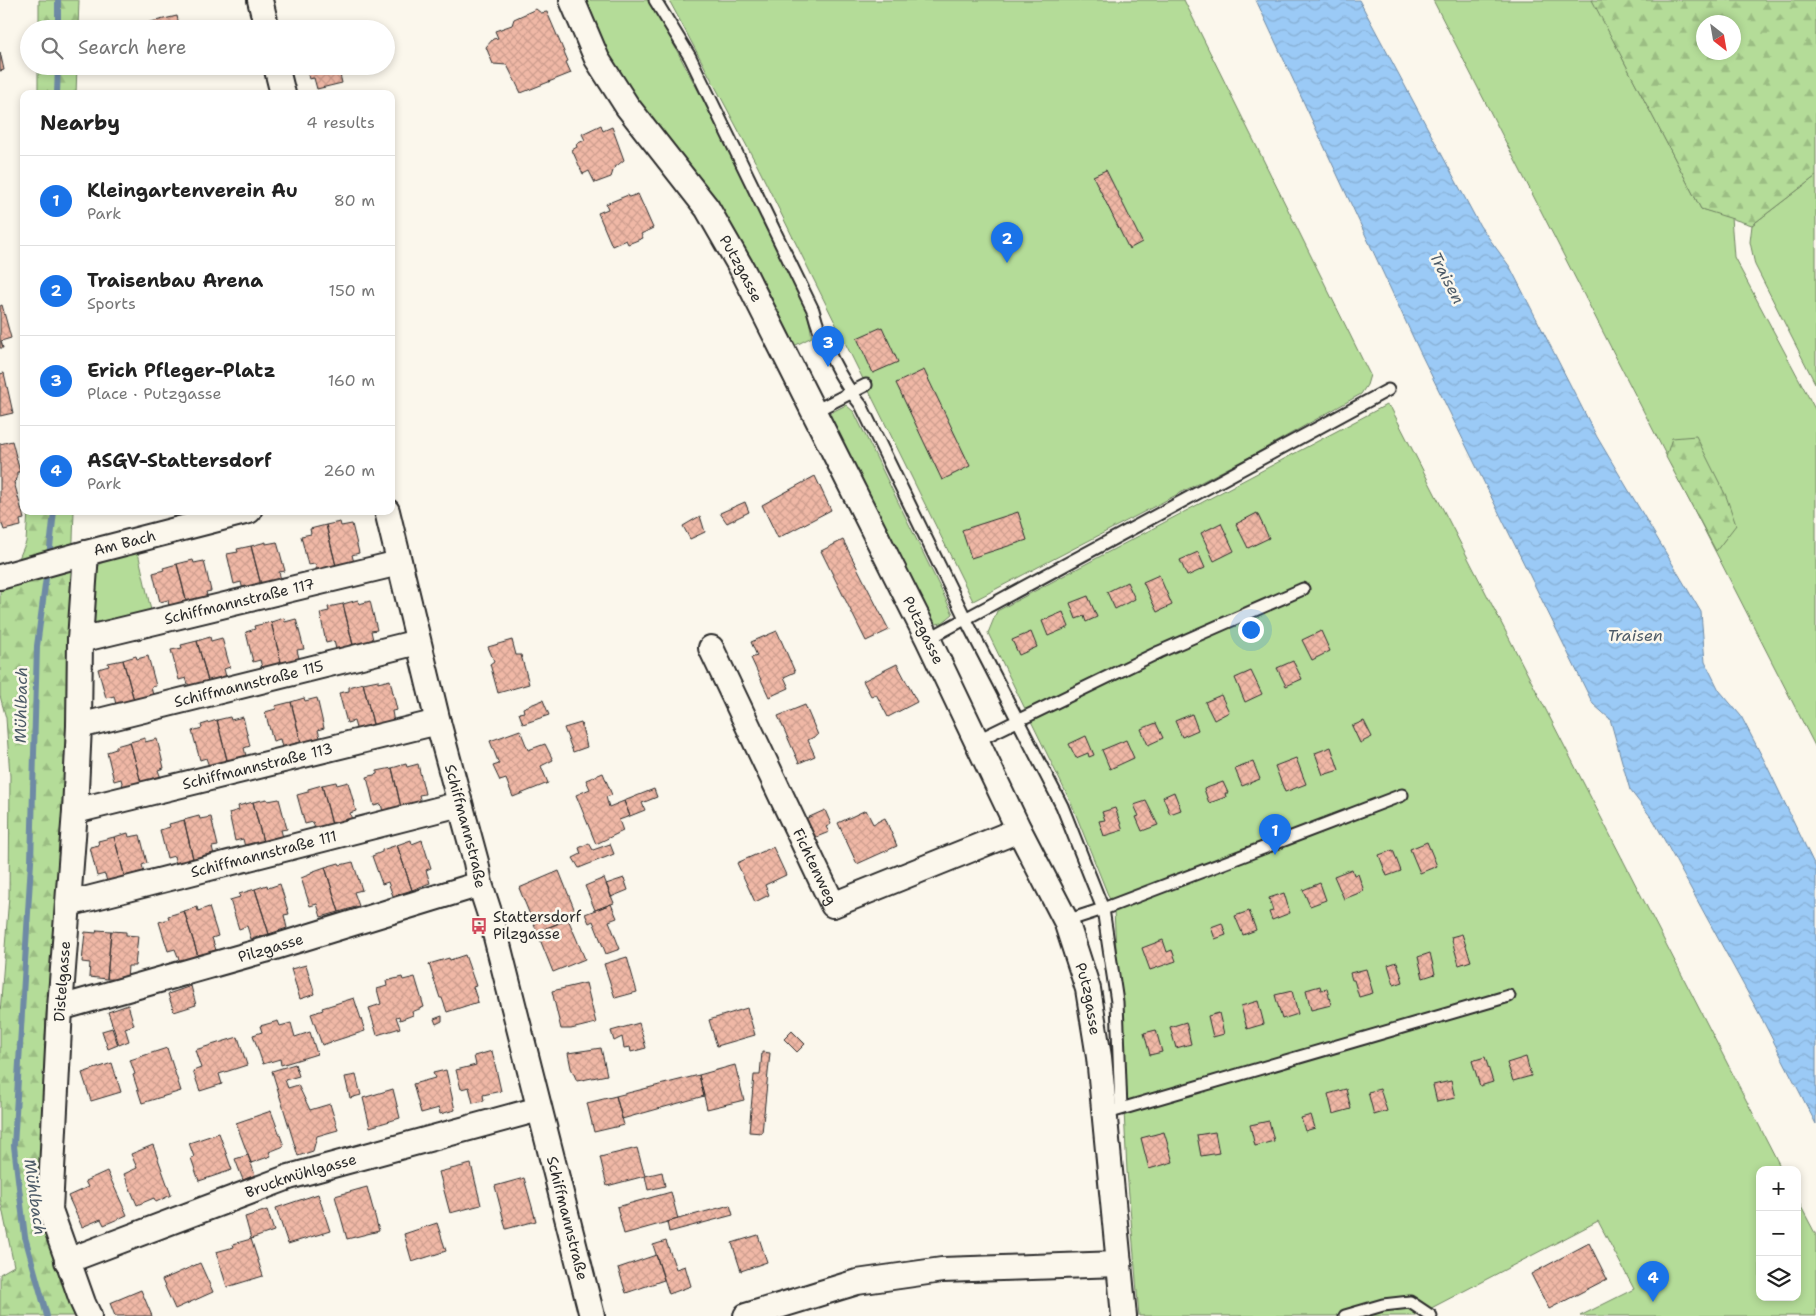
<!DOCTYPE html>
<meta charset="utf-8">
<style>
body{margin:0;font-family:"Shantell Sans",sans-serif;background:#f2f2f2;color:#222}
.controls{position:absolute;right:15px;bottom:15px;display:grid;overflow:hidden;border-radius:10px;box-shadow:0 2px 8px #0003}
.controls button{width:45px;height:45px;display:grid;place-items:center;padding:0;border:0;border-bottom:1px solid #e0e0e0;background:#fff;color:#222;font:25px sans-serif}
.compass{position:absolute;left:1696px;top:15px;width:45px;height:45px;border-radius:50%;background:#fff;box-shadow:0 2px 8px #0003;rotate:149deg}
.you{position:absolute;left:1250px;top:629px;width:18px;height:18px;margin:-12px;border:4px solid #fff;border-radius:50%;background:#1a73e8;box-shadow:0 0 0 8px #1a73e833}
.badge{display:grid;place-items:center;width:32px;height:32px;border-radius:50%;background:#1a73e8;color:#fff;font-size:16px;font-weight:700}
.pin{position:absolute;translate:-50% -41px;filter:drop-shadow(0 1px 2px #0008)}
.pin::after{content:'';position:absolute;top:26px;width:18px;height:15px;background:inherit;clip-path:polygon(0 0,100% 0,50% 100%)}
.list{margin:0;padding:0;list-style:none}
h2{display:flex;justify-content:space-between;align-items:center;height:65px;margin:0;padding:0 20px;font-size:21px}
h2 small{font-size:16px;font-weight:400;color:#767676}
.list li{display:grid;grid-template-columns:32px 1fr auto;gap:15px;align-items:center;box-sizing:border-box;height:90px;padding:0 20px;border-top:1px solid #e0e0e0}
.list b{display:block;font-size:19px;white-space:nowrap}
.list p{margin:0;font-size:16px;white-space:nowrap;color:#767676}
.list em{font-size:16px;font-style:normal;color:#767676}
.icon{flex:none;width:28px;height:28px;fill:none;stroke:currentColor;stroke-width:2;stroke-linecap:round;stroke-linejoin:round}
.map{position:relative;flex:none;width:1816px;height:1316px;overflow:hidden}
.search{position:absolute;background:#fff;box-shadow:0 2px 8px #0003;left:20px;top:20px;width:375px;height:55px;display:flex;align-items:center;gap:12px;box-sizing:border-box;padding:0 18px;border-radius:28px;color:#767676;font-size:19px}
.panel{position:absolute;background:#fff;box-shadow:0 2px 8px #0003;left:20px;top:90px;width:375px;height:425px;border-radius:10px}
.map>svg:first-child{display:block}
.green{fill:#b4dc98;stroke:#708462}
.forest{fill:url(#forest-firs);stroke:#708462;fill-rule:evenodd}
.water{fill:url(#water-waves);stroke:#6e8aa5}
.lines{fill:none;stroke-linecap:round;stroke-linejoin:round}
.stream{stroke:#6e8aa5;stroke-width:6}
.building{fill:url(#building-cross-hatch);stroke:#2b2b2b}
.service-casing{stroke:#2b2b2b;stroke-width:15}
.minor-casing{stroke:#2b2b2b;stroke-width:28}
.service{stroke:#fbf7ec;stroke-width:11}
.minor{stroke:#fbf7ec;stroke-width:24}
.labels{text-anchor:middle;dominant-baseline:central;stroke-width:5;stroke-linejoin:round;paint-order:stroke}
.street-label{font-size:15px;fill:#2b2b2b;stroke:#fbf7ec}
.poi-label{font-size:15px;fill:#2b2b2b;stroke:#fbf7ec;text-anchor:start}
.water-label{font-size:16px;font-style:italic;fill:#4d5b68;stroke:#fbf7ec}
</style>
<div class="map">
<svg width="1816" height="1316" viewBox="0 0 1816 1316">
<defs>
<pattern id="forest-firs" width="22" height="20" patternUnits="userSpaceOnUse" patternTransform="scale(1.25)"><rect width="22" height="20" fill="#b4dc98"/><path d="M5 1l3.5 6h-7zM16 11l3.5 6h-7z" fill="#9bbd83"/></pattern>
<pattern id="water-waves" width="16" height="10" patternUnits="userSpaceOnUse" patternTransform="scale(1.25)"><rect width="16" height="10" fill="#9bcaf6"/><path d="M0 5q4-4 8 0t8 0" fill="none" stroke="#86aed3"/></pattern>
<pattern id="building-cross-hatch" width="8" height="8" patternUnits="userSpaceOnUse" patternTransform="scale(1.25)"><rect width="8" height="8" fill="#f0b8a6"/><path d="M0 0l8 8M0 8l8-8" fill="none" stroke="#ce9e8f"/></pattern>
</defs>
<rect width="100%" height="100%" fill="#fbf7ec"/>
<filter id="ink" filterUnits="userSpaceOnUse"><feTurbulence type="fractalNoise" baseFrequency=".02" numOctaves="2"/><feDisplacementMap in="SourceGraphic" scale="10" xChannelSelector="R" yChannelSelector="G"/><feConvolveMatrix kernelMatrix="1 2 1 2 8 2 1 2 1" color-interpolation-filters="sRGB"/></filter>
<g filter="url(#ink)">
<path class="green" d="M583 0H650L701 96 806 303 812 337 790 348 637 102 604 52Z
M669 0H1184L1370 375 1367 385 1361 394 1253 455 973 601 758 167Z
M1433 0H1594L1624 61 1701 209 1731 217 1734 257 1816 411V748Z
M1816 176V385L1755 265 1750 242 1752 225Z
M846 405 854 412 953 614 942 623 930 625 824 416Z
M1386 405 1391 408 1782 1170H1760V1297H1797V1199L1816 1235V1316H1580L1634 1289 1598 1221 1416 1316H1139L1127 1171 1114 910 1072 805 988 633 997 611Z
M137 548 152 615 100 627 92 622V574L107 556Z"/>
<path class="forest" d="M39 0H79L78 29H39Z
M1592 0H1816V176L1752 225 1701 209ZM1734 22V52H1704V22Z
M38 66H77L76 94H38Z
M1696 436 1726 496 1736 525 1716 551 1666 457 1672 438Z
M28 511H74L61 875 46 1015 39 1199 62 1278 79 1316H0V1274L14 1266 0 1198V1012L9 896 10 776 6 718 0 696V590L8 584 26 542Z"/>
<path class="water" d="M1256 0H1359L1480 226 1510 267 1597 437 1701 612 1705 662 1719 690 1741 716 1766 764 1816 868V1124L1761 1017 1654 821 1630 790 1610 719 1593 704 1419 350Z"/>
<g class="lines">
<path class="stream" d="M58 29V0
M57 94 58 66
M49 557 54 511
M47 1316 25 1237 14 1146 31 862 37 646 47 570"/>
</g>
<path class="building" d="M536 9 541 13 547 12 568 61 566 62 571 73 521 93 507 65 493 64 486 47 493 39 498 38 495 31 512 25 514 19Z
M177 16 180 29H143L142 24Z
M248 23 250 29H223Z
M0 52 4 70 0 71Z
M306 66H338L342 83 317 89 314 78 309 79Z
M601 125 603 131 612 127 624 160 614 168 611 177 595 183 589 171 583 174 572 150 577 147 576 144 585 140 582 134Z
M1106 170 1142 242 1129 249 1093 176Z
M638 194 653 228 641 234 643 238 628 244 626 240 612 246 598 213 608 209 606 204 628 195 629 197Z
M2 305 11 338 1 341 3 348H0V306Z
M882 327 898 362 873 373 857 338Z
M924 370 970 466 942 480 896 383Z
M4 373 13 413 0 416V374Z
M12 441 20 472H17V479L14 482 24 519 20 520 21 526 4 530 2 524 0 525V444Z
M815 476 831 510 778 538 762 505Z
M745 502 749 512 727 523 720 513Z
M1018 512 1027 540 971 558 962 530Z
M1257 513 1269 538 1248 548 1236 524Z
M700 516 705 532 690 539 683 526Z
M340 522 341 526 352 524 359 553 352 555 355 566 337 570 326 525Z
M1221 523 1234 551 1214 561 1201 533Z
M326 525 337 570 318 575 315 564 308 565 301 536 311 534 310 529Z
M843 540 889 630 866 641 821 551Z
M266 542V544L277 542 285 571 279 572 282 584 262 589 251 546Z
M251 546 262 589 244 594 241 582 234 584 227 554 238 552 237 549Z
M1198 552 1205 568 1187 576 1180 560Z
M193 560 194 563 204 561 211 591 206 592 209 603 188 608 177 564Z
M177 564 188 608 170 612 168 600 160 602 153 573 164 570 163 568Z
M1159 575 1172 605 1157 612 1143 582Z
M1127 582 1135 599 1115 609 1107 592Z
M1088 596 1097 617 1086 622 1084 616 1076 619 1070 603Z
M358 600 359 604 370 601 377 630 371 631 374 644 354 649 343 604Z
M343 604 354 649 337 653 334 641 326 643 320 613 329 611 328 607Z
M1063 612 1069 627 1048 636 1042 621Z
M284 618 285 622 296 619 304 649 297 650 300 662 282 666 271 622Z
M271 622 282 666 263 671 260 660 253 662 246 632 255 629 254 626Z
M777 631 795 672 784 677 789 688 769 697 751 658 757 656 751 642Z
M1321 631 1330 651 1312 660 1302 640Z
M1031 632 1037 647 1019 655 1012 640Z
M210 637 211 641 222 638 230 667 224 669 227 680 209 685 197 641Z
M512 640 516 655H521L529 684 498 693 490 664 494 661 488 647Z
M197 641 209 685 190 690 186 678 179 680 171 650 182 648 181 645Z
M136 656 137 659 148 656 156 686 151 687 154 699 135 704 123 660Z
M123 660 135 704 117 709 114 696 106 698 98 669 109 666 108 663Z
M1293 661 1302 679 1286 686 1277 668Z
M897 664 917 702 888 717 876 694 871 696 863 681Z
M1251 671 1262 694 1245 702 1235 678Z
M378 680V683L390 680 397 710 392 711 394 723 374 728 363 683Z
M363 683 374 728 357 732 354 721 347 723 339 693 349 691V687Z
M1221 695 1229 712 1214 720 1205 702Z
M304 698 305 701 317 698 324 728 318 730 321 741 302 746 291 702Z
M543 700 549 715 523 724 519 713 524 712 523 708Z
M291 702 302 746 283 751 280 739 273 741 265 712 276 709 275 706Z
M805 705 818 735 808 740 815 756 799 763 778 716Z
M1192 714 1198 730 1182 737 1175 721Z
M230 717 231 720 243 717 250 746 244 748 247 760 228 764 217 720Z
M217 720 228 764 210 769 206 758 200 760 192 731 202 728 201 725Z
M1364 721 1372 737 1360 743 1352 726Z
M581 723 587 747 573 752 564 728Z
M1156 723 1163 738 1148 745 1141 729Z
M520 730 528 750 545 744 553 760 541 766 548 783 513 797 506 779 500 781 493 766 499 764 490 741Z
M1086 736 1094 755 1089 757 1088 753 1076 758 1069 744Z
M145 738V742L157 739 164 768 158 770 162 781 142 786 130 742Z
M1126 740 1134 758 1110 769 1102 750Z
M130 742 142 786 124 791 121 779 114 781 107 752 116 749V746Z
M1331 747 1339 770 1323 775 1315 753Z
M1296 758 1306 784 1285 792 1275 766Z
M1253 762 1260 779 1242 786 1235 769Z
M406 764 407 767 418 764 425 794 419 795 422 807 402 812 392 768Z
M392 768 402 812 384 816 381 804 374 806 367 777 377 774V771Z
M603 773 612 795 606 797 609 807 624 801 630 816 619 820 623 831 596 844 576 795 590 789 586 780Z
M336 782 337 785 348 782 356 811 350 813 353 824 333 829 322 785Z
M1223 782 1228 793H1225L1226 797 1209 803 1204 789Z
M322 785 333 829 316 833 313 822 305 824 297 795 308 792V789Z
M654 789 657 797 642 803 645 810 630 816 624 801Z
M1174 792 1181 810 1170 814 1163 797Z
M267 799 268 801 279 799 287 829 281 830 284 841 264 846 253 802Z
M1146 801 1158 825 1142 831 1136 817 1139 816 1134 805Z
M253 802 264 846 246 851 243 839 235 841 229 813 239 810 238 806Z
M1115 808 1123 830 1104 836 1099 821 1105 820 1102 812Z
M825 810 831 824 826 827 829 832 814 838 805 819Z
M866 810 873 824 885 818 897 846 857 864 838 823Z
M199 816 200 819 211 817 218 846 212 847 215 858 194 863 184 820Z
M184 820 194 863 177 868 174 856 167 858 160 830 170 827 169 824Z
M128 833 129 837 140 835 147 863 142 865 145 876 126 881 114 837Z
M114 837 126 881 108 886 105 874 97 876 90 847 99 845 98 841Z
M411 840 412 844 422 840 431 868 426 870 430 883 412 890 397 845Z
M1427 842 1437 866 1420 873 1410 849Z
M589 843 593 850 610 844 614 854 579 868 573 858 581 854 579 848Z
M397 845 412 890 393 896 388 882 382 884 372 856 382 852V850Z
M773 847 786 875 765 885 769 895 755 902 737 863Z
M1393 850 1401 871 1387 876 1379 855Z
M353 862 362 890 354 892 359 906 339 912 325 867 339 863 340 865Z
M325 867 339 912 321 917 317 904 310 906 301 878 311 874V872Z
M1352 869 1354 875 1358 874 1364 891 1344 899 1334 876Z
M559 871 577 916 537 932 519 888Z
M604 878 614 903 595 910 585 886Z
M624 878 628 890 611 897 606 884Z
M1320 883 1326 900 1310 906 1303 890Z
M280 884 289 914 284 915 287 928 269 934 255 889 267 885 268 888Z
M255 889 269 934 251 939 247 926 239 929 230 900 240 897 239 894Z
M1284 893 1290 913 1272 920 1269 912 1273 911 1269 898Z
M611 904 617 918 609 921 620 949 606 954 593 921 589 923 585 914Z
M197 907 198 911 209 907 218 936 212 938 216 950 198 956 184 911Z
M184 911 198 956 180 962 175 949 168 951 159 922 169 919 168 916Z
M1249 911 1256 930 1243 935 1235 916Z
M568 919 585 959 553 972 537 932Z
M1222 923 1226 935 1215 939 1211 927Z
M97 930 111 931 107 979 89 977 90 963 82 962 85 932 96 933Z
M111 931 126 932V935L138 936 135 966H128L127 980 107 979Z
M1462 934 1471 961 1459 965 1451 937Z
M1163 940 1167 952 1172 950 1176 961 1150 970 1142 948Z
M1430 953 1435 974 1423 978 1418 957Z
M465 955 476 986 473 987 478 1002 447 1012 442 998H440L429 964 449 958 450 960Z
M627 957 637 992 615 998 604 964Z
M1397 962 1403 982 1394 985 1388 965Z
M306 965 315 994 300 999 291 969Z
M1366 969 1373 993 1359 997 1354 980H1352L1350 973Z
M402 977 403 980 415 977 424 1007 412 1012 413 1015 400 1020 399 1016 396 1017 400 1028 377 1035 369 1008 381 1004 377 989 387 986 386 981Z
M586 983 596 1023 571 1029H561L552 991Z
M191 986 196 1005 174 1012 168 994Z
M1320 986 1321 990 1327 989 1331 1005 1311 1010 1306 990Z
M1292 991 1298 1014 1282 1019 1275 995Z
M354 998 365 1031 322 1045 311 1014 323 1010 322 1008Z
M1258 1001 1264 1024 1247 1029 1241 1006Z
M128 1005 134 1025 125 1028 129 1041 119 1045 108 1012Z
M747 1008 755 1035 717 1046 709 1020Z
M1219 1013 1224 1034 1213 1037 1208 1016Z
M442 1016V1021L436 1024 434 1019Z
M278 1021 280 1026 291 1023 295 1037 310 1032 317 1054 281 1065 280 1059 263 1064 253 1035 262 1032 260 1026Z
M1186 1022 1191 1044 1176 1048 1170 1027Z
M639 1023 646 1048 631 1052 630 1047 624 1048 622 1037 614 1041 611 1031Z
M112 1028 118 1045 108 1049 102 1031Z
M1156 1030 1162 1052 1150 1055 1144 1033Z
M792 1031 805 1044 797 1052 784 1039Z
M238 1037 247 1065 219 1074 222 1084 200 1091 193 1071 201 1068 195 1050Z
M167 1048 181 1091 142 1103 133 1075 135 1074 130 1060Z
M601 1048 607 1075 577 1081 571 1068 568 1053Z
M492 1051 501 1091 483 1095 484 1101 473 1103 469 1087 461 1089 456 1070 476 1065 474 1056Z
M762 1052 770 1053 762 1133 749 1132 754 1075H760Z
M1485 1057 1493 1082 1480 1086 1472 1061Z
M1526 1057 1531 1076 1513 1081 1507 1063Z
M112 1063 121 1092 91 1101 82 1073Z
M295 1064 299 1076 285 1080 288 1088 298 1085 310 1110 330 1104 338 1130 317 1136 313 1151 298 1156 272 1071Z
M735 1065 744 1100 707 1109 699 1075Z
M446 1070 455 1110 440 1114 439 1108 421 1113 413 1084 435 1078 433 1073Z
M356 1075 361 1095 350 1098 345 1077Z
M699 1075 704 1096 622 1119 616 1096Z
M1451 1081 1455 1098 1437 1102 1433 1085Z
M393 1089 400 1118 370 1127 363 1098Z
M1346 1089 1351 1109 1333 1114 1328 1094Z
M1380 1089 1387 1111 1374 1115 1368 1092Z
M616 1096 624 1125 594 1132 587 1103Z
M271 1111 284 1146 269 1152 271 1156 251 1163 236 1123Z
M1311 1115 1315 1128 1305 1131 1301 1118Z
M1269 1121 1274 1141 1255 1146 1250 1125Z
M1164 1132 1173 1162 1149 1169 1141 1138Z
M1215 1132 1219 1153 1201 1156 1197 1135Z
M219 1133 232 1170 199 1181 191 1158 194 1157 189 1143Z
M153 1145 171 1195 156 1202 154 1198 137 1205 124 1174 137 1168 131 1154Z
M637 1148 645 1176 607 1186 600 1157Z
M248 1155 255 1175 243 1180 235 1159Z
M471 1164 481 1205 450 1213 439 1172Z
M107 1171 127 1215 104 1225 101 1219 82 1227 68 1196 88 1187 85 1181Z
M662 1172 665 1186 648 1190 645 1176Z
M524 1178 536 1221 506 1229 495 1186Z
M367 1187 379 1231 347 1239 335 1196Z
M671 1192 678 1219 624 1234 617 1207Z
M318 1194 330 1231 288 1244 276 1208Z
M730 1205 733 1215 669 1232 667 1222Z
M267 1210 274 1231 251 1239 245 1217Z
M437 1223 446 1251 412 1262 404 1234Z
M758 1235 767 1262 741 1271 732 1243Z
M251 1239 263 1276 227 1287 216 1252 234 1247 233 1244Z
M666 1241 676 1269 685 1266 691 1286 669 1294 653 1245Z
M1589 1243 1607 1279 1549 1309 1531 1274Z
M656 1255 664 1280 626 1293 618 1268Z
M200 1263 213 1292 175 1309 162 1280Z
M141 1290 152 1316H115L110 1303Z"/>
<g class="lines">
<g class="service-casing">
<path id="service" d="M655 0 690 57 813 310C821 341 841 381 861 405L966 620 1062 806 1103 909 1117 1002 1121 1109
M813 412 866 385
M928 639 1388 390
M976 741 1159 652 1303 589
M1066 921 1103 909 1402 795
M1114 1111 1509 996
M1345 1316 1383 1305 1410 1302 1431 1316"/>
</g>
<g class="minor-casing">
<g id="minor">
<path d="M260 0 267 29"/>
<path id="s1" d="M572 0 597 59 627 106 707 208 742 269 928 639 1019 830 1066 921 1088 989 1099 1057 1124 1316"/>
<path d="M276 66 283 94"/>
<path id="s2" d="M387 511 438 722 476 862 480 884 492 921 592 1316"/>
<path d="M0 577 86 553"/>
<path id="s3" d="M80 640 399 563"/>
<path id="s4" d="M711 648 833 905 1019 830"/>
<path id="s5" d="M79 726 418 642"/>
<path id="s6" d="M75 811 438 722"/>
<path id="s7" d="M68 904 460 804"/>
<path id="s8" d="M60 1008 265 950 480 884"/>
<path id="s9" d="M67 1261 289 1177 539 1109"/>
<path id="s10" d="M89 1316 83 1303 50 1210 60 1008 75 811 79 726 80 640 86 553 249 511"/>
<path d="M746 1316 857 1282 942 1270 1119 1264"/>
</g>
</g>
<use href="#service" class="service"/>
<use href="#minor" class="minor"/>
</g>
</g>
<defs>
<g id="bus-bare" transform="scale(1.35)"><path d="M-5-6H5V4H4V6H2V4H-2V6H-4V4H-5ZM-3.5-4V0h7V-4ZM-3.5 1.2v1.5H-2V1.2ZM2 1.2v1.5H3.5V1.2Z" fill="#d1495b" stroke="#fbf7ec" stroke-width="2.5" paint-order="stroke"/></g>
</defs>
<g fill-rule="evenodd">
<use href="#bus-bare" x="479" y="926"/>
</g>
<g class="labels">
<g class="street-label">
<text stroke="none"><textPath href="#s1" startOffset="319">Putzgasse</textPath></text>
<text stroke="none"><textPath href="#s10" startOffset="811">Am Bach</textPath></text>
<text stroke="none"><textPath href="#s3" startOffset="164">Schiffmannstraße 117</textPath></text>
<text stroke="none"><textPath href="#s1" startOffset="724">Putzgasse</textPath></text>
<text stroke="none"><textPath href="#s5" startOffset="175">Schiffmannstraße 115</textPath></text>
<text stroke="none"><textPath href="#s6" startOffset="188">Schiffmannstraße 113</textPath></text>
<text stroke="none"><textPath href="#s2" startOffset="325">Schiffmannstraße</textPath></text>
<text stroke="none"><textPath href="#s7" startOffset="202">Schiffmannstraße 111</textPath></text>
<text stroke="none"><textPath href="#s4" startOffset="242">Fichtenweg</textPath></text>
<text stroke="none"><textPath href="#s8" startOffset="219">Pilzgasse</textPath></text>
<text stroke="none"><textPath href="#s10" startOffset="342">Distelgasse</textPath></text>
<text stroke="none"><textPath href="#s1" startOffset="1129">Putzgasse</textPath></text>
<text stroke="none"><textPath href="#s9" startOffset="249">Bruckmühlgasse</textPath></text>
<text stroke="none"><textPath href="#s2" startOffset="730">Schiffmannstraße</textPath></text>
</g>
<g class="poi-label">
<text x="493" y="917">Stattersdorf<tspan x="493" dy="17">Pilzgasse</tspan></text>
</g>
<g class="water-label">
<text transform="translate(1447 278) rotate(63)">Traisen</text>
<text x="1635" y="635">Traisen</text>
<text transform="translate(21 705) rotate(-89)">Mühlbach</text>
<text transform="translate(35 1197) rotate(82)">Mühlbach</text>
</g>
</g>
</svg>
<div class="controls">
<button>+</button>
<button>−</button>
<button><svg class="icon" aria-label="layers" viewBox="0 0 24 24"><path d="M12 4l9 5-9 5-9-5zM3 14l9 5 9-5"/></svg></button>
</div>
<svg class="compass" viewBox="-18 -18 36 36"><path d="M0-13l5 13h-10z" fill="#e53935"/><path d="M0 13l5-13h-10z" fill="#767676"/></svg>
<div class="you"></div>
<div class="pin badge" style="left:1275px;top:855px">1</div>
<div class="pin badge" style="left:1007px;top:263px">2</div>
<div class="pin badge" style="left:828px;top:367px">3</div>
<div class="pin badge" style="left:1653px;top:1302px">4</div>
<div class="search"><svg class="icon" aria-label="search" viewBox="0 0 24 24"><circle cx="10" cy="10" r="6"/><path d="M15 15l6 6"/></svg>Search here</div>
<section class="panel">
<h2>Nearby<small>4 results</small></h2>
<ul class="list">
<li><span class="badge">1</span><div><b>Kleingartenverein Au</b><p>Park</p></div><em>80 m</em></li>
<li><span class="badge">2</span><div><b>Traisenbau Arena</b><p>Sports</p></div><em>150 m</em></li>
<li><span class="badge">3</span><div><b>Erich Pfleger-Platz</b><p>Place · Putzgasse</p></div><em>160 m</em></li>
<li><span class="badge">4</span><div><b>ASGV-Stattersdorf</b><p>Park</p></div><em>260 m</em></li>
</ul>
</section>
</div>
